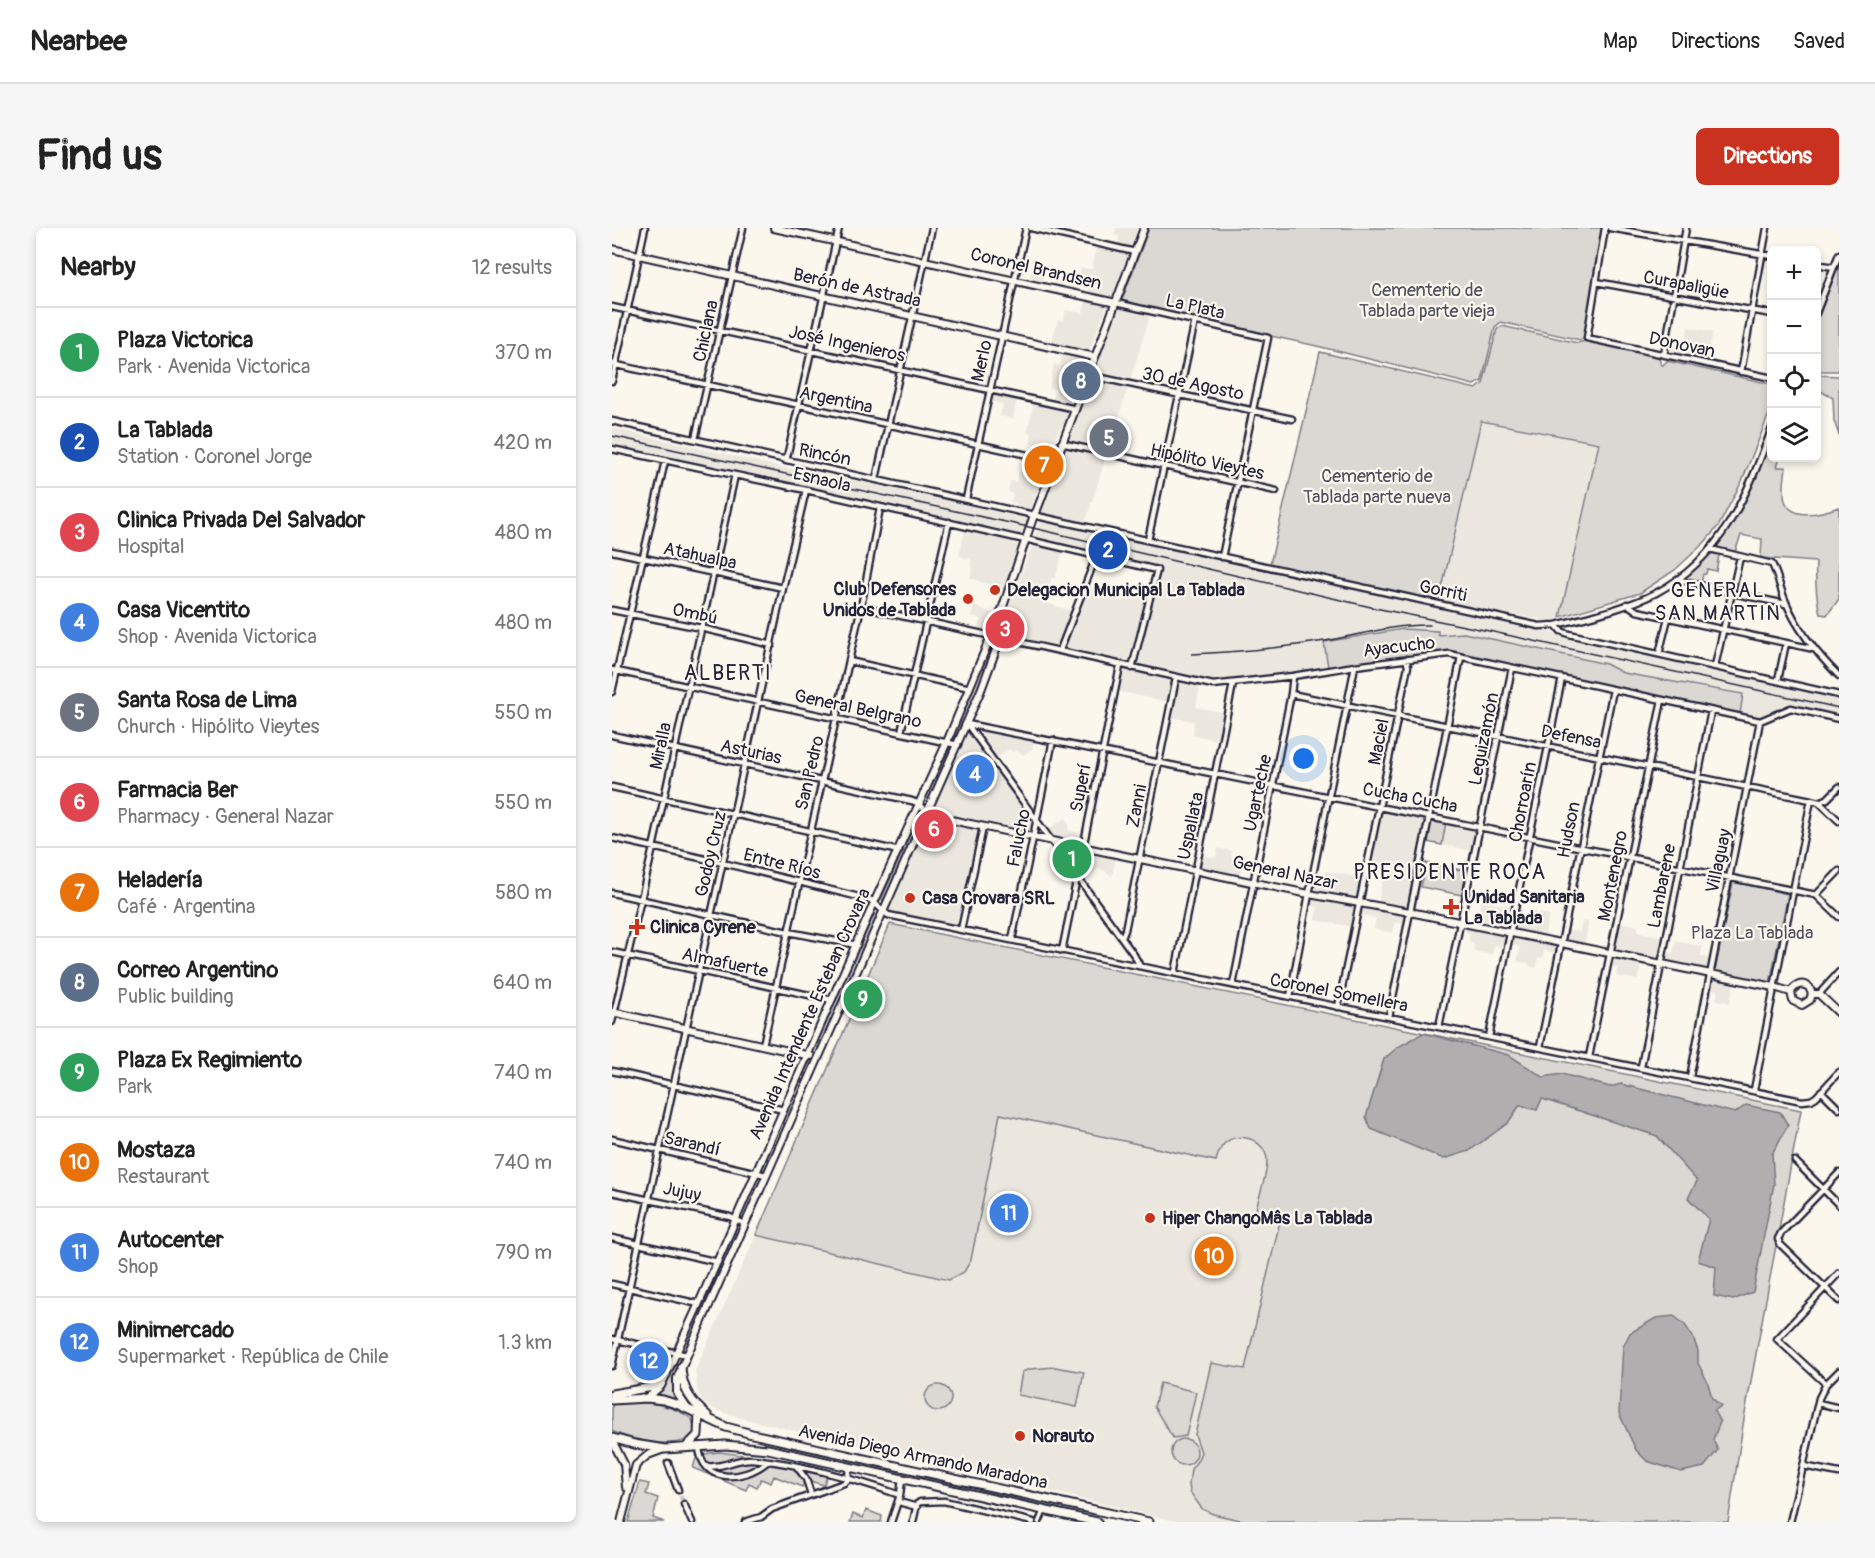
<!DOCTYPE html>
<meta charset="utf-8">
<style>
body{margin:0;font-family:Pangolin,sans-serif;background:#f6f6f6;color:#222}
.controls{position:absolute;right:18px;top:18px;display:grid;overflow:hidden;border-radius:9px;box-shadow:0 3px 9px #0003}
.controls button{width:54px;height:54px;display:grid;place-items:center;padding:0;border:0;border-bottom:2px solid #e0e0e0;background:#fff;color:#222;font:30px sans-serif}
.you{position:absolute;left:692px;top:531px;width:21px;height:21px;margin:-15px;border:4px solid #fff;border-radius:50%;background:#1a73e8;box-shadow:0 0 0 9px #1a73e833}
.badge{display:grid;place-items:center;width:39px;height:39px;border-radius:50%;background:#c8321e;color:#fff;font-size:20px;font-weight:700}
.pin{position:absolute;translate:-50% -50%;border:3px solid #fff;box-shadow:0 2px 6px #0006}
.list{margin:0;padding:0;list-style:none}
h2{display:flex;justify-content:space-between;align-items:center;height:78px;margin:0;padding:0 24px;font-size:26px}
h2 small{font-size:20px;font-weight:400;color:#767676}
.list li{display:grid;grid-template-columns:39px 1fr auto;gap:18px;align-items:center;box-sizing:border-box;height:90px;padding:0 24px;border-top:2px solid #e0e0e0}
.list b{display:block;font-size:22px;white-space:nowrap}
.list p{margin:0;font-size:20px;white-space:nowrap;color:#767676}
.list em{font-size:20px;font-style:normal;color:#767676}
.icon{flex:none;width:33px;height:33px;fill:none;stroke:currentColor;stroke-width:2;stroke-linecap:round;stroke-linejoin:round}
.map{position:relative;flex:none;width:1227px;height:1294px;overflow:hidden;border-radius:9px}
header{display:flex;align-items:center;gap:36px;box-sizing:border-box;height:84px;padding:0 30px;background:#fff;border-bottom:2px solid #e0e0e0}
header strong{font-size:28px}
nav{display:flex;gap:33px;margin-inline-start:auto;font-size:21px}
.intro{display:flex;align-items:center;justify-content:space-between;box-sizing:border-box;height:144px;padding:0 36px}
h1{margin:0;font-size:42px}
.button{padding:15px 27px;border-radius:9px;background:#c8321e;color:#fff;font-size:21px;font-weight:700}
main{display:flex;gap:36px;padding:0 36px}
aside{flex:1;background:#fff;border-radius:9px;box-shadow:0 3px 9px #0003}
.map>svg:first-child{display:block}
.built{fill:#ebe7df}
.green{fill:#dbd8d3;stroke:#7e7d87;stroke-width:1.5}
.water{fill:#b1aeb0;stroke:#787681;stroke-width:1.5}
.lines{fill:none;stroke-linecap:round;stroke-linejoin:round}
.street-tunnel{stroke:#d0ccc9;stroke-width:4.5;stroke-dasharray:4.5 2;stroke-linecap:butt}
.street-casing{stroke:#22223b;stroke-width:9}
.secondary-casing{stroke:#22223b;stroke-width:10}
.primary-casing{stroke:#22223b;stroke-width:11}
.street{stroke:#fbf7ec;stroke-width:4.5}
.secondary{stroke:#fbf7ec;stroke-width:6}
.primary{stroke:#fbf7ec;stroke-width:7}
.rail{stroke:#22223b;stroke-width:1.5}
.poi-dot{fill:#c8321e;stroke:#fbf7ec;stroke-width:2}
.labels{text-anchor:middle;dominant-baseline:central;stroke-width:4.5;stroke-linejoin:round;paint-order:stroke}
.street-label{font-size:18px;fill:#22223b;stroke:#fbf7ec}
.park-label{font-size:18px;fill:#505061;stroke:#fbf7ec}
.poi-label{font-size:18px;font-weight:bold;fill:#22223b;stroke:#fbf7ec;text-anchor:start}
.neighbourhood-label{font-size:20px;letter-spacing:1.5px;fill:#22223b;stroke:#fbf7ec}
.quarter-label{font-size:21px;letter-spacing:1.5px;fill:#22223b;stroke:#fbf7ec}
</style>
<header>
<strong>Nearbee</strong>
<nav><a>Map</a><a>Directions</a><a>Saved</a></nav>
</header>
<div class="intro"><h1>Find us</h1><a class="button">Directions</a></div>
<main>
<aside>
<h2>Nearby<small>12 results</small></h2>
<ul class="list">
<li><span class="badge" style="background:#2e9e5b">1</span><div><b>Plaza Victorica</b><p>Park · Avenida Victorica</p></div><em>370 m</em></li>
<li><span class="badge" style="background:#1a4fb4">2</span><div><b>La Tablada</b><p>Station · Coronel Jorge</p></div><em>420 m</em></li>
<li><span class="badge" style="background:#e0444e">3</span><div><b>Clinica Privada Del Salvador</b><p>Hospital</p></div><em>480 m</em></li>
<li><span class="badge" style="background:#3f7fe0">4</span><div><b>Casa Vicentito</b><p>Shop · Avenida Victorica</p></div><em>480 m</em></li>
<li><span class="badge" style="background:#6b7280">5</span><div><b>Santa Rosa de Lima</b><p>Church · Hipólito Vieytes</p></div><em>550 m</em></li>
<li><span class="badge" style="background:#e0444e">6</span><div><b>Farmacia Ber</b><p>Pharmacy · General Nazar</p></div><em>550 m</em></li>
<li><span class="badge" style="background:#e8710a">7</span><div><b>Heladería</b><p>Café · Argentina</p></div><em>580 m</em></li>
<li><span class="badge" style="background:#5c6f8a">8</span><div><b>Correo Argentino</b><p>Public building</p></div><em>640 m</em></li>
<li><span class="badge" style="background:#2e9e5b">9</span><div><b>Plaza Ex Regimiento</b><p>Park</p></div><em>740 m</em></li>
<li><span class="badge" style="background:#e8710a">10</span><div><b>Mostaza</b><p>Restaurant</p></div><em>740 m</em></li>
<li><span class="badge" style="background:#3f7fe0">11</span><div><b>Autocenter</b><p>Shop</p></div><em>790 m</em></li>
<li><span class="badge" style="background:#3f7fe0">12</span><div><b>Minimercado</b><p>Supermarket · República de Chile</p></div><em>1.3 km</em></li>
</ul>
</aside>
<div class="map">
<svg width="1227" height="1294" viewBox="0 0 1227 1294">
<rect width="100%" height="100%" fill="#fbf7ec"/>
<filter id="ink" filterUnits="userSpaceOnUse"><feTurbulence type="fractalNoise" baseFrequency=".0167" numOctaves="2"/><feDisplacementMap in="SourceGraphic" scale="12" xChannelSelector="R" yChannelSelector="G"/><feConvolveMatrix kernelMatrix="1 2 1 2 8 2 1 2 1" color-interpolation-filters="sRGB"/></filter>
<g filter="url(#ink)">
<path class="built" d="M504 0H527L518 19 505 18 507 9 502 7Z
M485 17 515 24 516 26 501 70 498 72 475 67 478 54 467 50 469 40 480 41Z
M421 35 433 38 429 57 417 54Z
M474 73 492 76 494 81 478 120 475 122 440 114 446 92 451 93 454 82 471 85Z
M508 78 539 85 473 296 433 288 429 283 503 82Z
M1076 99 1101 104 1095 133 1056 124 1058 107 1074 110Z
M450 125 472 130 474 133 458 173 455 175 440 172 443 161 437 160 442 136 448 138Z
M383 166 405 171 401 191 388 188 391 176 378 173 379 168Z
M422 175 457 184 454 196H451L445 206 437 230 422 226 424 217 418 216 420 205 415 204Z
M869 194 986 215 947 390 941 394 828 373Z
M0 200 173 240 270 258 415 291 409 307 0 216Z
M416 231 433 234 435 238 419 279 416 283 403 280 405 275 399 274 401 266 396 264 398 253 404 254 407 243 413 244Z
M429 292 1227 468V487L1177 476 1149 489 1128 486 1131 467 1011 445 994 436 852 405 825 407 826 403 792 401 713 414 716 439 603 453 565 448 528 438 525 436 550 340 422 310Z
M353 302 408 317 410 319 394 363 358 350 361 338 358 337 360 331 347 328Z
M426 316 451 323 443 351 440 350 431 374 460 383 448 415 443 420 407 411 410 401 403 399 405 392 393 389 419 320Z
M475 358 535 370 515 435 512 436 453 422 451 419Z
M362 378 385 387 378 404 376 406 364 403 369 391 359 388Z
M510 441 558 452 561 456 557 474 504 463Z
M569 455 588 459 584 479 614 485 608 512 581 507 582 493 558 489 565 458Z
M374 502 423 512 420 521 411 527 404 522 401 524 398 521 383 531 367 509 370 503Z
M357 505 423 592 421 605 419 606 320 585 353 507Z
M773 582 812 590 813 594 796 681 766 677 772 645 758 642 769 585Z
M454 590 457 597 456 602 472 606 471 615 469 617 446 612 436 601Z
M320 591 368 602 347 697 343 699 276 683 316 593Z
M834 594 863 601 864 604 861 623 830 617Z
M606 620 620 623 619 629 631 631 628 648 588 640 590 627 604 630Z
M475 623 504 629 500 648 488 640 471 651 468 644 472 626Z
M714 643 751 650 747 670 743 672 704 664 701 661 703 650 712 652Z
M703 669 741 677 744 681 741 699 703 692 706 679 697 677 698 673Z
M869 673 902 679 898 701 865 696Z
M753 679 793 687 795 696 783 694 781 705 762 701 764 690 749 687 750 680Z
M921 684 937 687 932 710 903 703 902 701 905 688 919 691Z
M970 693 977 694 972 719 954 715 952 712 954 702 968 704Z
M1008 694 1026 698V704L1052 709 1047 731 1044 733 1002 724Z
M854 699 893 707 895 710 893 719 882 717 880 727 861 723 862 715 857 714 858 705 853 704Z
M903 709 943 717 946 720 945 725 932 723 931 730H926L924 740 917 738V735L905 733 908 719 898 717 900 711Z
M1064 713 1091 718 1089 728 1099 731 1096 742 1052 733 1053 724 1061 725Z
M1003 729 1029 734 1026 752 1004 748 1005 740 1000 738Z
M1102 750 1122 754 1118 775 1104 772 1106 762 1098 761 1100 751Z
M387 886 604 933 612 916 620 911 630 909 643 912 652 922 655 933 644 981 669 989 633 1142 599 1135 583 1210 589 1224 586 1232 581 1238 578 1264 590 1281 601 1286 637 1294H567L129 1190 102 1181 91 1174 86 1164 83 1143 144 1007 337 1052 359 1032Z"/>
<path class="green" d="M537 0H992L972 109 968 112 889 94 883 99 870 153 862 157 705 118 512 76 510 72Z
M1227 36V143H1205V92Z
M890 98 966 115 976 112 1044 127 1047 130 1049 137H1051L1055 133 1159 156V181L1130 253 1107 297 1093 314 1063 342 1028 365 948 389 987 215 869 193 827 373 658 336 708 124 864 161 871 156 885 101Z
M1205 147 1227 148V207L1222 193 1221 170 1205 161Z
M1159 209 1160 230H1168L1165 239H1174C1173 249 1170 263 1173 273 1181 294 1213 284 1227 279V371L1215 387 1208 386C1204 368 1203 352 1204 334L1149 330 1150 311 1129 307 1123 324 1104 319C1128 284 1144 248 1159 209Z
M1096 325 1107 327 1104 343 1095 341 1094 346H1091L1089 356 1071 352V349Z
M791 401 826 403V407L852 405 994 436 1011 445 1131 466 1128 486 837 426 716 439 712 414Z
M379 417 382 421 367 462 345 510 343 509 342 504Z
M309 587 311 588 273 675H271L270 670 306 588Z
M821 592 834 594 830 617 815 614 819 594Z
M814 635 855 643 850 667 809 659Z
M1121 654 1176 666 1158 755 1106 745 1103 743Z
M262 687 266 689 208 820H206L204 817Z
M278 696 1189 882 1132 1191 1116 1294H637L601 1286 590 1281 578 1264 577 1256 579 1241 586 1232 589 1224 583 1207 599 1135 633 1141 669 989 644 981C647 968 656 944 655 931 652 911 626 902 612 916 607 921 606 927 604 933L388 886 359 1032 352 1044 337 1052 144 1007Z
M199 833 184 875 153 945H151L150 941 196 835Z
M123 1005 125 1007 93 1081H91L120 1007Z
M67 1128 70 1131 62 1153V1164L65 1172 47 1166Z
M443 1139 472 1144 465 1179 406 1167 410 1144 418 1141Z
M548 1155 584 1164 574 1208 561 1210 542 1179Z
M313 1170a13 13 0 1 1 26 0a13 13 0 1 1-26 0Z
M11 1174C37 1174 58 1176 80 1191L83 1204C72 1224 17 1212 0 1203V1177Z
M559 1224a13 13 0 1 1 26 0a13 13 0 1 1-26 0Z
M107 1224 154 1230 216 1243 212 1257 194 1252 190 1259 162 1248 159 1255 149 1251 145 1259 137 1255 134 1262 81 1240 85 1227Z
M28 1254 37 1256 34 1266 46 1270 41 1290 52 1294H16Z
M254 1282 270 1288 269 1294H238L241 1286 251 1290Z"/>
<path class="water" d="M811 805 897 827 931 849 950 846 998 859 1009 856 1123 885 1134 877 1168 884 1176 897 1160 926 1162 956 1141 1064 1121 1072 1102 1068 1104 1039 1086 1033 1097 991 1076 970 1085 953 1045 908 930 871 925 882 908 877 896 895 857 923 832 931 759 901 754 889 772 831 786 819Z
M1062 1088 1073 1097 1081 1109 1086 1123V1135L1096 1155 1100 1170 1109 1178 1102 1183 1108 1194 1101 1212 1106 1222 1092 1239 1069 1244 1035 1233 1024 1222 1007 1185 1011 1119 1018 1105 1044 1090Z"/>
<g class="lines">
<path class="street-tunnel" d="M66 1262 72 1276"/>
<g class="street-casing">
<path id="street" d="M419 0 523 24
M993 0 975 110 1160 150
M998 0 1160 28
M1204 36 1222 39
M984 54 1160 86
M504 75 656 110 610 329
M0 79 464 181
M1204 85 1227 26
M1052 127 1074 0
M0 136 443 233
M1129 144 1155 0
M476 147 680 191
M0 153 33 0
M0 193 422 287
M83 211 131 0
M449 215 664 263
M0 221 194 262 413 312
M174 233 227 0
M264 251 320 0
M354 271 414 0
M425 288 927 398 944 397 949 403 957 406 1227 467
M417 312 545 342 520 440
M536 312 583 93
M1098 321 1160 336C1166 348 1168 360 1173 372 1185 401 1205 426 1227 448
M0 323 171 360
M1065 351 1120 365 1174 376
M1015 376 1025 383 1202 421
M249 379 601 457 681 448 743 438 837 426 1148 493 1179 480 1227 491
M0 382 89 400 160 417
M944 397C975 389 1015 380 1044 365 1110 330 1135 267 1160 200
M448 422 484 329
M1047 426 1056 390
M237 433 358 460
M1103 438 1128 329
M0 442 346 517
M1166 452 1174 415
M0 464 53 233
M679 466 1199 572 1207 574 1227 593
M355 496 1204 667 1227 689
M355 496 522 727 528 738
M289 504 337 294
M0 507 300 573 308 576 315 585
M0 559 287 623
M1207 574 1215 571 1227 559
M0 610 111 635 259 672 276 687 1190 873 1199 872 1204 869 1227 844
M0 665 176 704 245 717
M1204 667 1227 643
M349 702 371 599
M510 710 513 702 564 450
M400 712 441 512
M450 723 508 438
M0 724 220 772
M563 745 621 456
M621 757 679 466 681 448
M1207 766 1227 744
M678 769 697 666 743 438
M726 779 796 438 794 431
M777 789 849 429
M0 794 41 620 123 247
M827 799 900 440
M877 809 950 450
M151 817 249 379 268 280
M928 819 1001 462
M977 829 1050 472
M1029 839 1099 483
M0 843 172 882
M1078 849 1148 493
M1142 862 1199 572
M1209 863 1227 881
M0 911 154 947
M1183 933 1227 977
M1227 945 1169 1005 1166 1011 1168 1016 1227 1073
M0 964 118 989 133 996
M0 1010 106 1034
M0 1056 87 1076
M0 1111 75 1127
M0 1138 171 360 194 262
M1214 1156 1165 1111 1227 1045
M1206 1175 1227 1180
M87 1218C89 1257 132 1253 155 1234
M56 1235 66 1262
M94 1238C110 1241 124 1230 140 1231 189 1236 242 1251 288 1267L279 1294
M1191 1238 1227 1245
M185 1239 194 1251 199 1266
M288 1267 290 1251
M287 1274 305 1279
M72 1276 80 1294
M133 1294 149 1289 160 1281 232 1255 236 1252 237 1239
M301 1294 305 1276 308 1274 332 1273 421 1294
M427 1294 432 1282
M1178 1294 1207 1170 1214 1156 1227 1143"/>
</g>
<g class="secondary-casing">
<path id="secondary" d="M162 0 504 75
M0 21 483 129
M315 587 697 666 798 684 1162 759 1179 764
M1179 764 1181 773 1190 777 1198 772 1200 766
M1179 764C1183 757 1190 754 1197 759L1200 766
M1200 766H1207L1227 785
M0 784 199 828
M35 1170 49 1158 84 1082 262 675 335 514 376 415 381 408 422 287 425 282 532 0
M75 1180 65 1165V1150L369 462 385 419 381 408
M0 1212 12 1236 14 1259
M9 1294 24 1237 36 1227 52 1221"/>
</g>
<g class="primary-casing">
<path id="primary" d="M69 1139C70 1161 79 1174 96 1188
M0 1166 41 1159 54 1147
M0 1172 35 1170 51 1172 67 1177 114 1199 140 1206 537 1294
M0 1210 22 1216 53 1221 113 1217 156 1221 485 1294
M75 1218 86 1207 87 1184"/>
</g>
<use href="#street" class="street"/>
<use href="#secondary" class="secondary"/>
<use href="#primary" class="primary"/>
<path class="rail" d="M0 208 421 300 763 380 877 403 1227 480
M580 426C624 424 669 420 713 413 748 407 782 396 818 397"/>
</g>
</g>
<g class="poi-dot">
<circle cx="383" cy="362" r="6"/>
<circle cx="356" cy="371" r="6"/>
<circle cx="298" cy="670" r="6"/>
<path d="M836 670h6v6h6v6h-6v6h-6v-6h-6v-6h6z"/>
<path d="M22 690h6v6h6v6h-6v6h-6v-6h-6v-6h6z"/>
<circle cx="538" cy="990" r="6"/>
<circle cx="408" cy="1208" r="6"/>
</g>
<g class="labels">
<g class="street-label">
<text transform="translate(424 41) rotate(13)">Coronel Brandsen</text>
<text transform="translate(1074 57) rotate(11)">Curapaligüe</text>
<text transform="translate(245 60) rotate(12)">Berón de Astrada</text>
<text transform="translate(583 79) rotate(13)">La Plata</text>
<text transform="translate(94 103) rotate(-78)">Chiclana</text>
<text transform="translate(235 116) rotate(12)">José Ingenieros</text>
<text transform="translate(1070 117) rotate(12)">Donovan</text>
<text transform="translate(370 133) rotate(-78)">Merlo</text>
<text transform="translate(581 156) rotate(12)">30 de Agosto</text>
<text transform="translate(224 172) rotate(12)">Argentina</text>
<text transform="translate(213 227) rotate(11)">Rincón</text>
<text transform="translate(595 234) rotate(12)">Hipólito Vieytes</text>
<text transform="translate(210 252) rotate(13)">Esnaola</text>
<text transform="translate(88 328) rotate(12)">Atahualpa</text>
<text transform="translate(831 363) rotate(12)">Gorriti</text>
<text transform="translate(83 386) rotate(12)">Ombú</text>
<text transform="translate(787 419) rotate(-7)">Ayacucho</text>
<text transform="translate(246 481) rotate(12)">General Belgrano</text>
<text transform="translate(959 509) rotate(11)">Defensa</text>
<text transform="translate(872 511) rotate(-79)">Leguizamón</text>
<text transform="translate(767 514) rotate(-79)">Maciel</text>
<text transform="translate(49 518) rotate(-78)">Miralla</text>
<text transform="translate(139 524) rotate(12)">Asturias</text>
<text transform="translate(198 545) rotate(-77)">San Pedro</text>
<text transform="translate(469 560) rotate(-79)">Superí</text>
<text transform="translate(646 565) rotate(-78)">Ugarteche</text>
<text transform="translate(798 570) rotate(11)">Cucha Cucha</text>
<text transform="translate(911 574) rotate(-79)">Chorroarín</text>
<text transform="translate(525 578) rotate(-79)">Zanni</text>
<text transform="translate(579 598) rotate(-78)">Uspallata</text>
<text transform="translate(957 602) rotate(-79)">Hudson</text>
<text transform="translate(407 610) rotate(-79)">Falucho</text>
<text transform="translate(99 626) rotate(-77)">Godoy Cruz</text>
<text transform="translate(1107 633) rotate(-78)">Villaguay</text>
<text transform="translate(170 636) rotate(14)">Entre Ríos</text>
<text transform="translate(673 645) rotate(12)">General Nazar</text>
<text transform="translate(1001 648) rotate(-79)">Montenegro</text>
<text transform="translate(1050 658) rotate(-79)">Lambarene</text>
<text transform="translate(113 735) rotate(12)">Almafuerte</text>
<text transform="translate(727 765) rotate(11)">Coronel Somellera</text>
<text transform="translate(198 786) rotate(-66)">Avenida Intendente Esteban Crovara</text>
<text transform="translate(80 916) rotate(13)">Sarandí</text>
<text transform="translate(70 964) rotate(12)">Jujuy</text>
<text transform="translate(311 1229) rotate(12)">Avenida Diego Armando Maradona</text>
</g>
<g class="park-label">
<text x="815" y="62">Cementerio de<tspan x="815" dy="21">Tablada parte vieja</tspan></text>
<text x="765" y="248">Cementerio de<tspan x="765" dy="21">Tablada parte nueva</tspan></text>
<text x="1140" y="705">Plaza La Tablada</text>
</g>
<g class="poi-label">
<text x="344" y="361" text-anchor="end">Club Defensores<tspan x="344" dy="21">Unidos de Tablada</tspan></text>
<text x="395" y="362">Delegacion Municipal La Tablada</text>
<text x="852" y="669">Unidad Sanitaria<tspan x="852" dy="21">La Tablada</tspan></text>
<text x="310" y="670">Casa Crovara SRL</text>
<text x="38" y="699">Clinica Cyrene</text>
<text x="550" y="990">Hiper ChangoMâs La Tablada</text>
<text x="420" y="1208">Norauto</text>
</g>
<g class="neighbourhood-label">
<text x="1106" y="362">GENERAL<tspan x="1106" dy="23">SAN MARTIN</tspan></text>
</g>
<g class="quarter-label">
<text x="116" y="445">ALBERTI</text>
<text x="838" y="644">PRESIDENTE ROCA</text>
</g>
</g>
</svg>
<div class="controls">
<button>+</button>
<button>−</button>
<button><svg class="icon" aria-label="locate" viewBox="0 0 24 24"><circle cx="12" cy="12" r="6"/><path d="M12 2v4M12 18v4M2 12h4M18 12h4"/></svg></button>
<button><svg class="icon" aria-label="layers" viewBox="0 0 24 24"><path d="M12 4l9 5-9 5-9-5zM3 14l9 5 9-5"/></svg></button>
</div>
<div class="you"></div>
<div class="pin badge" style="left:460px;top:631px;background:#2e9e5b">1</div>
<div class="pin badge" style="left:496px;top:322px;background:#1a4fb4">2</div>
<div class="pin badge" style="left:393px;top:401px;background:#e0444e">3</div>
<div class="pin badge" style="left:363px;top:546px;background:#3f7fe0">4</div>
<div class="pin badge" style="left:497px;top:210px;background:#6b7280">5</div>
<div class="pin badge" style="left:322px;top:601px;background:#e0444e">6</div>
<div class="pin badge" style="left:432px;top:237px;background:#e8710a">7</div>
<div class="pin badge" style="left:469px;top:153px;background:#5c6f8a">8</div>
<div class="pin badge" style="left:251px;top:771px;background:#2e9e5b">9</div>
<div class="pin badge" style="left:602px;top:1028px;background:#e8710a">10</div>
<div class="pin badge" style="left:397px;top:985px;background:#3f7fe0">11</div>
<div class="pin badge" style="left:37px;top:1133px;background:#3f7fe0">12</div>
</div>
</main>
